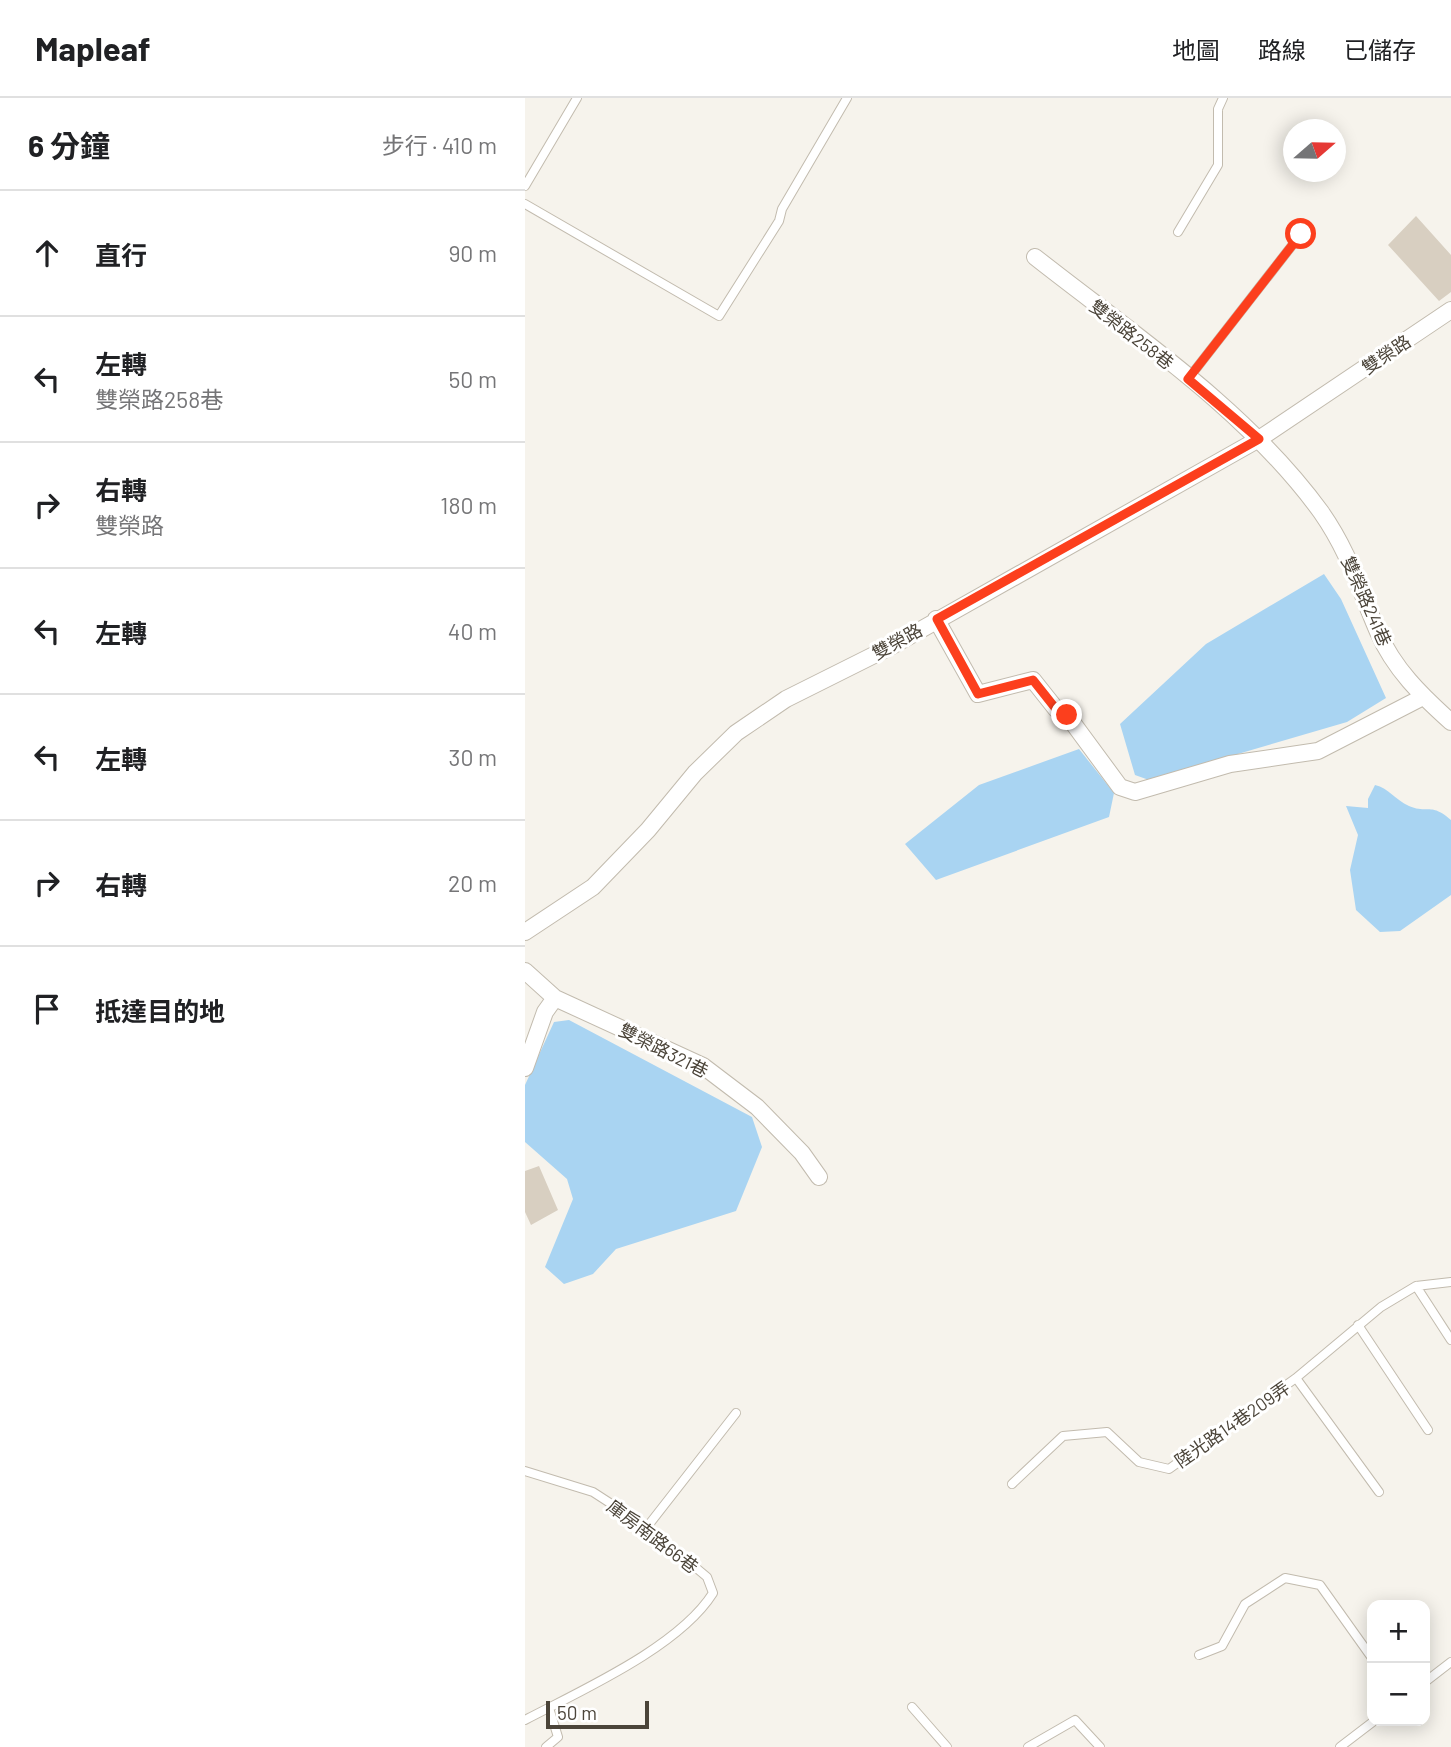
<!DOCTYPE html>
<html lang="zh-TW">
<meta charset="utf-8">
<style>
body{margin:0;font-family:Barlow,"Noto Sans TC",sans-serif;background:#f6f6f6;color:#202124}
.controls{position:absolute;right:21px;bottom:21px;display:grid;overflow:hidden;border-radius:14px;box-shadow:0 4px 18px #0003}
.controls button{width:63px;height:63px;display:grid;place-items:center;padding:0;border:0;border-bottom:2px solid #e0e0e0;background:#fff;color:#202124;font:35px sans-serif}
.compass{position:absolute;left:758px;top:21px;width:63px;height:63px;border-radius:50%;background:#fff;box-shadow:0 4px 18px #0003;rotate:70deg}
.scale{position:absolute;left:21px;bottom:18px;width:103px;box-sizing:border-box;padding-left:7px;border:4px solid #4b4439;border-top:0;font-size:19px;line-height:24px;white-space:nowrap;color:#4b4439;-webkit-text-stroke:5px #fff;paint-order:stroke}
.stop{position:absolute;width:21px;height:21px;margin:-16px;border:5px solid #fc3f1d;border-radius:50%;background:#fff}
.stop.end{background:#fc3f1d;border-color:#fff;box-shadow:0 2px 7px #0008}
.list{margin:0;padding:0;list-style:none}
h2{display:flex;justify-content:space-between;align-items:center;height:91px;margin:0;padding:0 28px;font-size:30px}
h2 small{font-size:23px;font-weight:400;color:#757577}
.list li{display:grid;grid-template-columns:46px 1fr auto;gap:21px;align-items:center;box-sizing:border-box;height:126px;padding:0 28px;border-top:2px solid #e0e0e0}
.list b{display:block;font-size:26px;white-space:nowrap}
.list p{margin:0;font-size:23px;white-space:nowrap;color:#757577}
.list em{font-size:23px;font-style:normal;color:#757577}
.icon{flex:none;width:38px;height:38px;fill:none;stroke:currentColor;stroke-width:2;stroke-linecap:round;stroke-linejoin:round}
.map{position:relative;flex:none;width:926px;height:1649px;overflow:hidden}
header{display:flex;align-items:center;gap:42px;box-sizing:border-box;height:98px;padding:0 35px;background:#fff;border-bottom:2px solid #e0e0e0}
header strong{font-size:33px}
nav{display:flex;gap:38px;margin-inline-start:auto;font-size:24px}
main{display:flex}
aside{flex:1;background:#fff}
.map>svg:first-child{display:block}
.water{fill:#a9d4f2}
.building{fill:#d8cfc1}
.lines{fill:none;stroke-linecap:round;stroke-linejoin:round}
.lane-casing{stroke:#c2bbae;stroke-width:10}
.street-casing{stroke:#c2bbae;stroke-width:18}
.lane{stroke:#fff;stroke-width:8}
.street{stroke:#fff;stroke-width:16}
.route{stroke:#fc3f1d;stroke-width:9}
.labels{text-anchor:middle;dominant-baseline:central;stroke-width:6;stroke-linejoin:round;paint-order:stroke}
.street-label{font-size:18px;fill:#4b4439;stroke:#fff}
</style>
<header>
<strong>Mapleaf</strong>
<nav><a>地圖</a><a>路線</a><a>已儲存</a></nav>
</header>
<main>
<aside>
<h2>6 分鐘<small>步行 · 410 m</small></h2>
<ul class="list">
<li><svg class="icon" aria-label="ahead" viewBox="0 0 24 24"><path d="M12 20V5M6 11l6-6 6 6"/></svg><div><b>直行</b></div><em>90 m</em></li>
<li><svg class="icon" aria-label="left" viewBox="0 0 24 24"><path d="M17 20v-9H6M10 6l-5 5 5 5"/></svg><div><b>左轉</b><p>雙榮路258巷</p></div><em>50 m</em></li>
<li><svg class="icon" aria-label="right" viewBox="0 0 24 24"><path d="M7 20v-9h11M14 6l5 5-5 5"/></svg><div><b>右轉</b><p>雙榮路</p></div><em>180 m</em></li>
<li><svg class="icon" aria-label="left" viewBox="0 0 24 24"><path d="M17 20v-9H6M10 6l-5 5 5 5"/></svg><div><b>左轉</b></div><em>40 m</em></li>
<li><svg class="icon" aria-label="left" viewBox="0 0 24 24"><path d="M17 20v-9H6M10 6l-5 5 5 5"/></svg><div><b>左轉</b></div><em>30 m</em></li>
<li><svg class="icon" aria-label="right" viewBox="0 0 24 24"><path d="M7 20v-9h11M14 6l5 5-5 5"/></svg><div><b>右轉</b></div><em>20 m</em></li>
<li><svg class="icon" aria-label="arrive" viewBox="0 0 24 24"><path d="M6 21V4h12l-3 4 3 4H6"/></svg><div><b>抵達目的地</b></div></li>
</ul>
</aside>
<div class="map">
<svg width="926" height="1649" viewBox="0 0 926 1649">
<rect width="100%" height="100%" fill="#f6f3ec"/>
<path class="water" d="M799 476 816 501 861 600 822 624 624 682 610 677 595 626 681 546Z
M554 651 589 695 584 719 411 782 380 746 454 687Z
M850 687C864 690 870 702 884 708 902 716 906 704 926 722V797L875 833 855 834 831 812 825 772 833 737 821 708 843 710V701Z
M44 922 227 1019 237 1049 211 1113 91 1151 68 1176 39 1186 20 1169 48 1101 42 1081 0 1044V987L29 924Z"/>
<path class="building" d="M891 118 926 157V194L914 203 863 147Z
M14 1068 33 1112 6 1127 0 1114V1073Z"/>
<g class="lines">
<g class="lane-casing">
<path id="lane" d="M0 88 52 0
M0 106 194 218 254 123 257 111 322 0
M653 134 693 67V11L698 0
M663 281 776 136
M891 1188 926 1242
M833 1227 903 1332
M771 1280 854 1394
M0 1373 68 1394 122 1429 182 1479 188 1495C154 1549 57 1592 0 1622
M487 1386 538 1338 582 1334 614 1364 644 1371 771 1280 856 1209 891 1188 926 1184
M122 1429 211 1315
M674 1557 697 1548 720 1506 760 1480 795 1487 847 1560
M900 1584 926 1564
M387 1609 422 1649
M21 1649 33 1639 24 1610
M503 1649 550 1622 575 1649
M815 1649 849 1623"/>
</g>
<g class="street-casing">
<path id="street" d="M510 159C609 237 721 311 796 414 824 454 834 490 853 534 869 571 896 597 926 624
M411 521 453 596 508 582 531 611 542 617 595 689 610 694 705 666 793 653 898 599
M0 834 68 789 123 732 170 675 211 635 261 601 367 548 734 341 926 212
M0 873 30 900 178 968 232 1009 277 1055 294 1079
M0 970 20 914 30 900"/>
</g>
<use href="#lane" class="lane"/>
<use href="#street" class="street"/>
</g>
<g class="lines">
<path class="route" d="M542 617 531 611 508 582 453 596 412 521 734 341 663 281 776 136"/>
</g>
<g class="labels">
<g class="street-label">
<text transform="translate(607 236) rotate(38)">雙榮路258巷</text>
<text transform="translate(861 256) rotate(-34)">雙榮路</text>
<text transform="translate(842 503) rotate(66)">雙榮路241巷</text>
<text transform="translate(372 543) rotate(-29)">雙榮路</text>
<text transform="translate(139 952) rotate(27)">雙榮路321巷</text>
<text transform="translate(707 1326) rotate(-35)">陸光路14巷209弄</text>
<text transform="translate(128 1438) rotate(37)">庫房南路66巷</text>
</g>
</g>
</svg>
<div class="controls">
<button>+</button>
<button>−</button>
</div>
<svg class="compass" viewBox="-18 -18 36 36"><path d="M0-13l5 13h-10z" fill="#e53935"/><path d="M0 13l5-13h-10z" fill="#757577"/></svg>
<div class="scale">50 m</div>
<div class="stop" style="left:776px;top:136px"></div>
<div class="stop end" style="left:542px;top:617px"></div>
</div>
</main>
